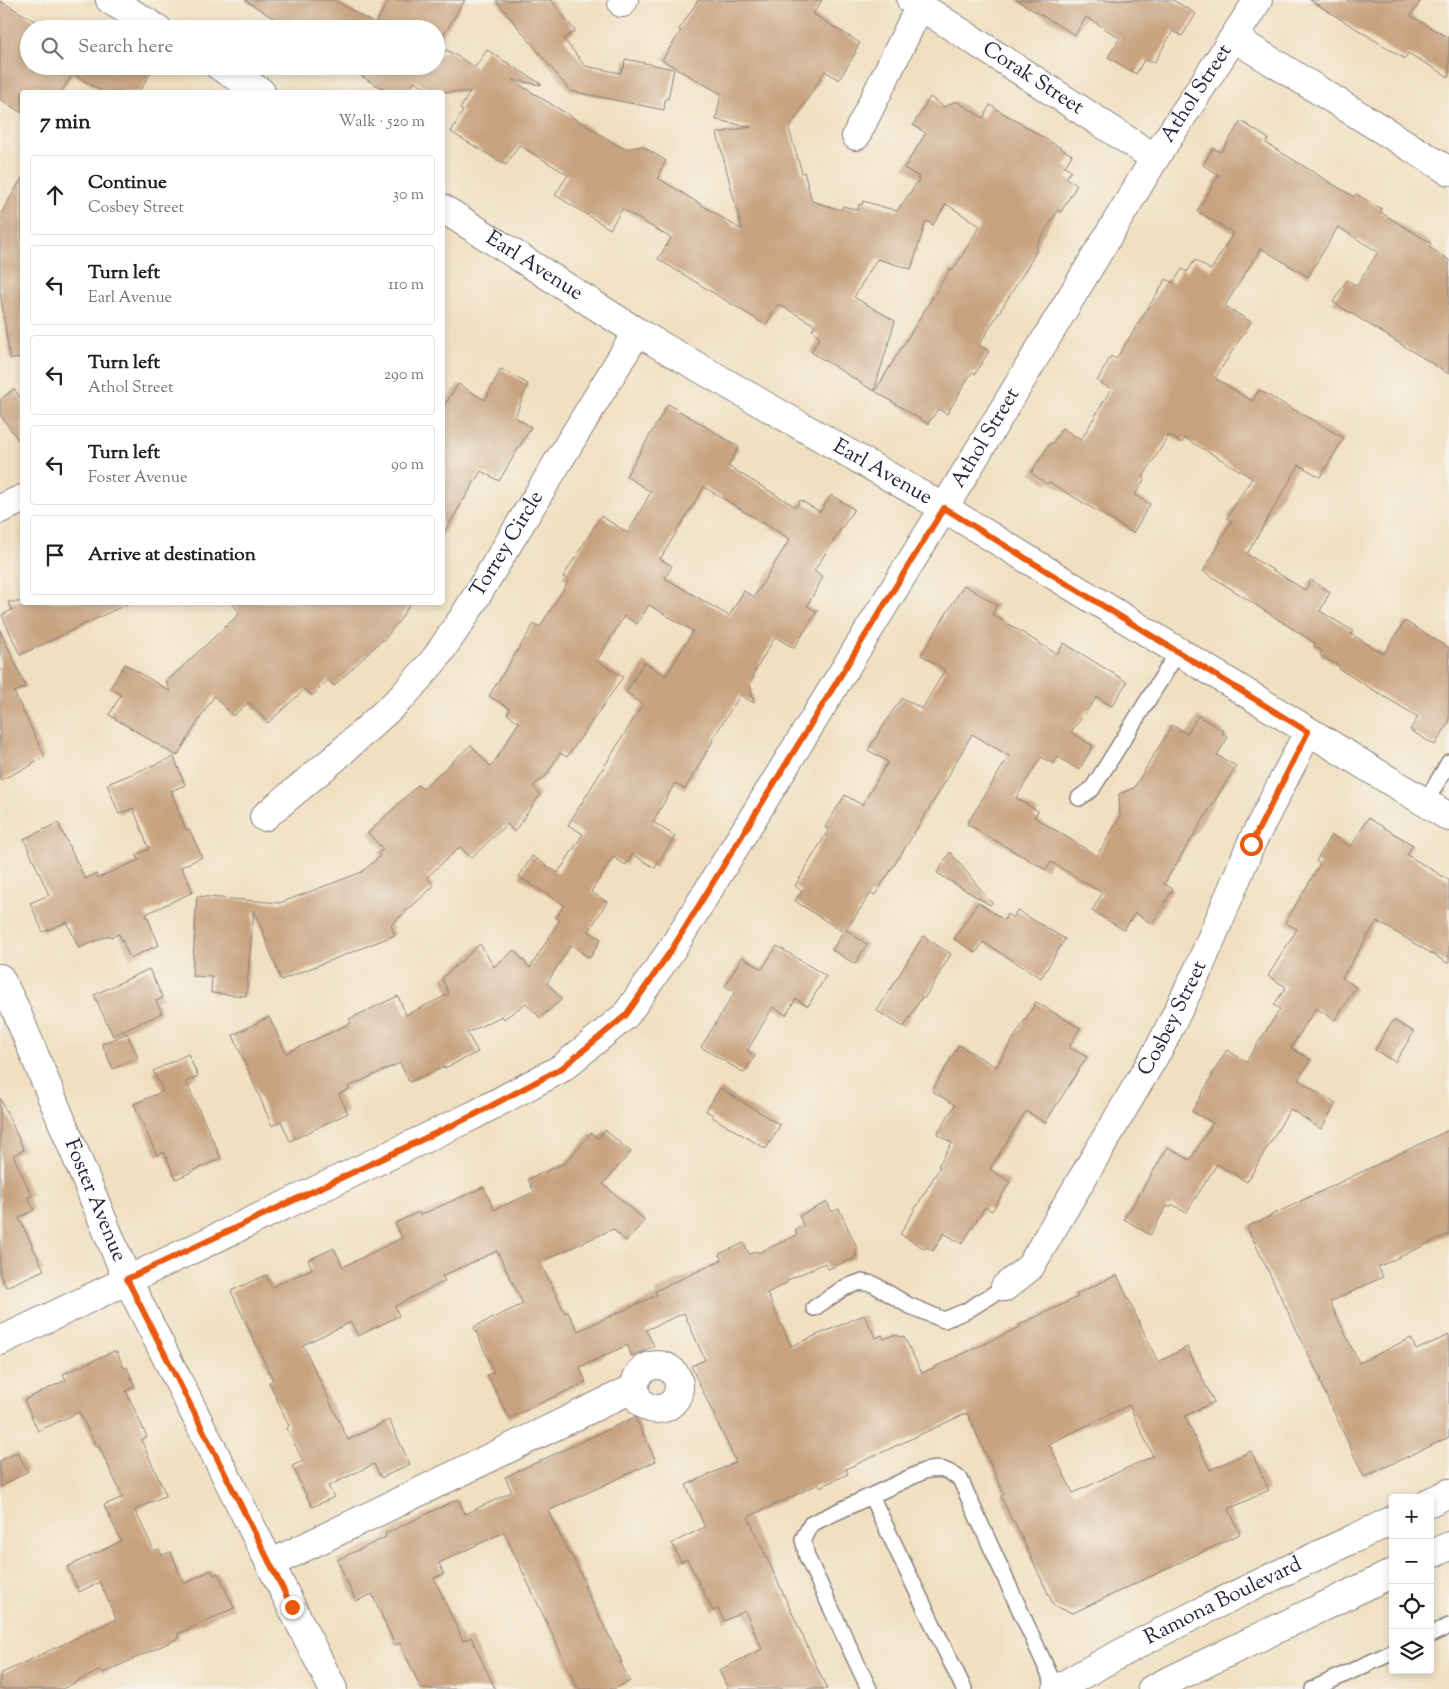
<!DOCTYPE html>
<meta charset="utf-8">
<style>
body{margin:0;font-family:"Sorts Mill Goudy",serif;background:#f6f6f6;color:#202124}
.controls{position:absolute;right:15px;bottom:15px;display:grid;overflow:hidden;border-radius:5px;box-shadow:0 2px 8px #0003}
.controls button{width:45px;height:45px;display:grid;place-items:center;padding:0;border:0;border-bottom:1px solid #e0e0e0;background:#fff;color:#202124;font:25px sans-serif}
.stop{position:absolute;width:15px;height:15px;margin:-11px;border:4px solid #ea580c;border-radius:50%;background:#fff}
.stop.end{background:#ea580c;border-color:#fff;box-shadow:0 1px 5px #0008}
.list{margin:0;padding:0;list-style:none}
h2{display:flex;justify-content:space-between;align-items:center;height:65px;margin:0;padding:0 20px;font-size:21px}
h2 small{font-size:16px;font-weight:400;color:#757577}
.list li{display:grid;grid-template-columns:32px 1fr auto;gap:15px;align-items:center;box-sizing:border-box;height:80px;margin:0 10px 10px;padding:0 10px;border:1px solid #e0e0e0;border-radius:5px}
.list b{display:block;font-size:19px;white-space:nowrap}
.list p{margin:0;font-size:16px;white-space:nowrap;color:#757577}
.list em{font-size:16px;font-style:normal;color:#757577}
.icon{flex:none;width:28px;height:28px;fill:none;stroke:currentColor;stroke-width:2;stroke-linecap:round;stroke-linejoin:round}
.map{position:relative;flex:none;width:1449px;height:1689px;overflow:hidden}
.search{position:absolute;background:#fff;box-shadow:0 2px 8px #0003;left:20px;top:20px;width:425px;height:55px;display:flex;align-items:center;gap:12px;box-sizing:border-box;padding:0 18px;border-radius:28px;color:#757577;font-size:19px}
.panel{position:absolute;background:#fff;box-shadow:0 2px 8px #0003;left:20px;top:90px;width:425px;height:515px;border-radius:5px}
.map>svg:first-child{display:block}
.building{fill:#c8a380;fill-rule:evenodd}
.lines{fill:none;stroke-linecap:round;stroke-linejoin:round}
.service-casing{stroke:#89807e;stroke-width:18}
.minor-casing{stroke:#89807e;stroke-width:30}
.tertiary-casing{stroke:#89807e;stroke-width:30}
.primary-casing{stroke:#89807e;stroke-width:30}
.service{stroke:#fff;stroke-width:15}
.minor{stroke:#fff;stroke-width:28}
.tertiary{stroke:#fff;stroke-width:28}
.primary{stroke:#fff;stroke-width:28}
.route{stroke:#ea580c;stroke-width:6}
.labels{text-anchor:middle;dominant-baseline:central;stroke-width:4;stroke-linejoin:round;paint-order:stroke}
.street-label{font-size:21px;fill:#22223b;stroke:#f7f3e8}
</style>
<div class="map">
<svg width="1449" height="1689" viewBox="0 0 1449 1689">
<rect width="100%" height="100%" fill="#f7f3e8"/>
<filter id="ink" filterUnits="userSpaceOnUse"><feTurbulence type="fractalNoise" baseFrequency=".02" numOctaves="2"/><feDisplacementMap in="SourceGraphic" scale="10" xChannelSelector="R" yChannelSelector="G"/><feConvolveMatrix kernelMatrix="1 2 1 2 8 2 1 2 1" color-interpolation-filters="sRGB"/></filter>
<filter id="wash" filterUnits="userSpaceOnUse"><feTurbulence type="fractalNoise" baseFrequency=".0096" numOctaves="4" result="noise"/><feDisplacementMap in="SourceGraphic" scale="20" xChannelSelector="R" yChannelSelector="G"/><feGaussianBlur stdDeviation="1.12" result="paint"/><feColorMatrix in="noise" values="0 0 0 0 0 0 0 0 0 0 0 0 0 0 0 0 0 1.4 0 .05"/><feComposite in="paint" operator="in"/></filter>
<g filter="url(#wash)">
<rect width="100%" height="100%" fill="#f0dfc0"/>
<g id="blocks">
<path class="building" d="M245 0H335L375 24 389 0H465L436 47V29H287L283 27 284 25Z
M496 0H551L575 31 564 39 585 66 621 73 622 68H624L625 59 674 69 668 99H665L664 110 570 91Z
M698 0H822L813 14 860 43 855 51 856 52 839 80 825 71 789 129 802 173 804 172 812 201 841 210 843 206 858 210 859 204 862 205 863 201 897 211 919 180 917 179 919 177 904 168 926 133 913 125 930 97 944 107 956 101 983 118 990 105 1072 155 1065 166 1071 171 1066 178 1077 185 1061 212 1058 210 1035 248 1037 249 1031 261 979 345 989 351 975 374 972 372 947 414 938 409 928 424 875 391 950 269 953 270 980 226 946 204 933 225 926 221 911 269 877 259 854 297 895 321 874 391 811 352 820 337 812 330 815 325 778 304 766 325 658 259 671 238 622 209 610 229 555 195 568 175 519 145 506 165 451 132 463 111 460 109 470 92H433L415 81 408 92H388L344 66H424L422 69 426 66H436V58L447 50 475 67 487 50 541 84V85L512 80 624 149 642 146 666 161 659 173 661 174 658 178 742 230 717 133 751 127 716 120 721 94 662 60 681 31 679 30Z
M1016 0H1173L1196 14 1182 36 1173 31 1154 63 1144 60 1136 74 1108 57 1120 38 1086 17 1075 35Z
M1310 0H1421L1411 16 1449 38V77L1408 53 1405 59Z
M0 1 40 24 43 19 58 29H29V66H155L139 92H103L73 74 61 92H22V113L0 99Z
M1241 121 1269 139 1266 143 1354 197 1356 194 1382 209 1380 212 1431 243 1429 247 1449 260V374L1333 302 1347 280 1357 286 1378 252 1338 227 1308 277 1261 248 1225 306 1251 322 1215 378 1252 401 1259 390 1344 438 1320 477 1299 465 1247 554 1305 590 1311 580 1330 592 1320 611 1353 631 1351 634 1384 654 1405 621 1449 648V722L1435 745 1410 730 1418 717 1339 669 1340 667 1320 655 1322 651 1314 646 1315 643 1203 571 1221 542 1219 541 1232 521 1227 518 1252 478 1185 438 1182 443 1169 435 1143 477 1145 478 1135 495 1150 504 1133 533 1049 482 1047 484 1031 473 1050 443 1052 444 1062 428 1081 440 1111 389 1097 381 1111 356 1116 359 1166 279 1173 283 1182 269 1187 272 1195 260 1211 270 1233 233 1197 211 1219 175 1203 165 1213 148 1221 152Z
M22 178V358L10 359 0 292V215Z
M501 369 528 384 515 417 531 427 499 481 481 471 442 536V409L458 384 485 400Z
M14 389 22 400V445L0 415V400Z
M668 404 739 447 728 466 796 507 800 500 820 512 831 495 854 509 814 571 823 577 807 606 817 611 794 648 775 637 754 673V677L750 683 754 703 740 695 712 740 713 741 685 789 675 783 653 822 675 836 655 868 632 854 626 865 613 857 591 892 607 902 589 931 601 939 590 958 571 945 547 983 562 999 540 1018 526 1003 504 1019 502 1016 467 1033 478 1052 445 1068 444 1067 409 1082 400 1063 348 1087 349 1089 339 1094 348 1113 290 1141 281 1121 272 1126 233 1035 269 1017 286 1053 351 1023 349 1019 398 996 406 1015 449 994 442 978 480 944 494 967 514 950 530 968 560 920 556 918 564 905 519 877 532 856 558 873 583 834 568 825 643 704 626 692 644 662 666 676 693 631 649 605 637 624 624 616 597 661 623 677 567 757 560 753 546 776 533 786 540 795 514 832 507 824 471 858 460 847 427 877 434 886 391 925 395 935 281 980 254 910 246 996 211 993 212 977 192 976 197 896 280 903 362 872 380 856 378 853 383 849 368 833 418 785 422 789 471 745 491 767 519 722 507 714 510 709 489 696 534 624 540 627 569 580 563 577 601 516 628 533 651 492 626 476ZM704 487 790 539 754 597 744 591 729 616 665 578 672 566 660 559Z
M964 585 997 605 992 614 1057 654 1064 643 1127 682 1112 706 1097 697 1071 732 1093 746 1079 770 1058 757 1054 764 1041 757 1016 798 1038 811 1034 817 1097 856 1120 817 1119 794 1134 788 1172 725 1187 734 1198 716 1224 731 1222 734 1228 737 1217 755 1236 766 1164 884 1173 889 1152 924 1135 913 1124 930 1092 911 1102 893 1051 862 1046 870 967 824 1009 756 972 734 949 774H950L902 853 878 890 875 895 871 893 846 930 867 944 855 964 832 950 843 932 795 901 802 891 795 886 829 829 825 827 845 795 862 805 888 762 868 750 894 709 903 698 922 709 945 670 921 655Z
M8 602H131L20 655 2 615 12 610Z
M231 602H411L399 621 383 641 382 640 334 686 328 680 312 696 305 689 268 723 249 702 233 716 214 696 177 756 109 715 121 695 110 688 125 664 171 692 166 682 240 613Z
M0 630 26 687 14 692 45 757 32 763V765L0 780Z
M174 757 185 785 171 791 186 830 189 829 202 857 181 867 193 892 146 914 159 945 130 958 119 934 111 937 110 935 79 948 67 922 43 932 30 903 49 895 24 839 58 823 85 879 96 874 98 878 139 860 136 855 149 849 133 808 119 814 107 784Z
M1368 818 1413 845 1407 855 1449 880V964L1377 921 1342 978 1356 987 1335 1020 1316 1008 1291 1048 1311 1060 1298 1080 1336 1104 1321 1129 1290 1109 1247 1182 1217 1164 1186 1213 1172 1204 1170 1207 1167 1206 1150 1235 1124 1219 1168 1147 1190 1160 1213 1123 1192 1111 1213 1075 1212 1074 1227 1050 1246 1062 1280 1009 1274 1005 1286 987 1268 976 1297 929 1285 923 1320 864 1316 861 1331 835 1351 847Z
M950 852 992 903 990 905 937 873Z
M978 902 1004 920 1007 914 1013 918 1017 910 1065 939 1041 978 983 942 976 953 954 939Z
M923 936 951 954 924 999 922 997 904 1027 877 1011Z
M777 946 826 976 808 1006 796 999 786 1015 773 1007 747 1051 755 1056 744 1073 701 1047 735 992 725 986 742 957 762 969Z
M149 969 163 998 156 1001 162 1013 113 1036 94 995Z
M1036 1002 1080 1028 1069 1047 1087 1057 1045 1123 1026 1111 990 1169 1010 1182 992 1211 985 1207 962 1244 944 1233 933 1251 927 1247 925 1249 900 1234 940 1167 938 1166 952 1143 937 1134 955 1105 932 1091 959 1045 996 1067Z
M1393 1020 1414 1032 1395 1062 1375 1050Z
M127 1033 138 1058 113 1069 102 1044Z
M188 1054 198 1076 186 1082 221 1158 176 1179 164 1152 157 1156 134 1104 163 1091 153 1071Z
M720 1088 780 1125 766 1149 712 1117 713 1115 706 1111Z
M0 1098 24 1150 13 1155 32 1196 28 1197 34 1210 19 1218 44 1270 6 1287 0 1274Z
M605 1130 631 1152 603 1184 645 1220 626 1241 613 1229 540 1262 565 1313 568 1312 578 1331 657 1295 655 1291 722 1260 719 1254 744 1243 749 1254 757 1251 758 1253 797 1235 795 1230 804 1226 799 1216 827 1202 832 1212 839 1209 857 1248 855 1258 828 1269 825 1263 788 1280 787 1283 767 1293 791 1346 864 1315 876 1338 882 1335 884 1339 893 1335 904 1337 922 1373 1020 1327 1019 1325 1078 1297 1076 1294 1117 1275 1158 1362 1187 1347 1214 1402 1185 1416 1210 1470 1251 1451 1269 1490 1229 1509 1240 1534 1073 1613 1054 1606 1014 1521H1012L1001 1496 1004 1494 967 1413 846 1469 848 1474 820 1487 819 1484 748 1517 827 1689H728L719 1670 762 1649 745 1611 724 1621 718 1608 713 1611 687 1559 681 1562 672 1543 705 1527 686 1485 736 1462 691 1366 705 1360 684 1313 646 1330 654 1346 632 1356 627 1345 580 1367 586 1382 509 1418 487 1375 494 1372 474 1327 523 1304 497 1251 442 1276 445 1281 395 1306 399 1316 358 1336 351 1322 303 1345 348 1440 389 1420 410 1464 381 1478 374 1464 328 1486 334 1497 312 1507 292 1466 303 1461 287 1428 289 1426 269 1382 273 1380 231 1291 266 1275 272 1287 312 1269 308 1260 334 1248 343 1267 402 1238 395 1223 419 1212 420 1215 484 1187 494 1210 534 1192 528 1179 565 1163 591 1133 598 1138ZM1129 1405 1153 1456 1073 1493 1049 1444Z
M1449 1130V1234L1378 1267 1383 1277 1330 1302 1359 1363 1411 1338 1416 1350 1449 1335V1437L1364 1477 1319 1380H1321L1247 1227Z
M114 1351 115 1353 117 1352 124 1368 127 1367 135 1386 126 1391 147 1437 141 1440 166 1495 135 1510 154 1551 159 1549 162 1555 171 1552 184 1584 211 1570 214 1575 218 1573 234 1608 178 1634 179 1638 103 1673 101 1670 62 1689H0V1674L116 1619 100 1582 79 1592 67 1567 121 1541 104 1505 123 1497 98 1445 96 1446 79 1412 38 1431 24 1400 66 1380 63 1374Z
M635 1417 656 1461 548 1511 569 1554H571L586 1585 584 1586 622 1662H620L630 1681 614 1689H578L504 1532 439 1563 444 1574 434 1578 463 1641 471 1637 495 1689H421L400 1643 395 1645 372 1594 356 1601 337 1560 386 1537 385 1534 458 1499 465 1514 512 1492 505 1477Z
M17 1452 28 1471 0 1487V1461Z"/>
</g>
</g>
<g filter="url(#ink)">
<use href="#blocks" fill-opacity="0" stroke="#89807e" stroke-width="1"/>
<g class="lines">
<g class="service-casing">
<path id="service" d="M1079 798 1092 789 1178 652
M1425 803 1449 762
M814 1308 844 1288 860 1282 873 1284 908 1305 944 1320 966 1311 1005 1287
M871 1496 964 1689
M1430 1635 1449 1626
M869 1689 807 1557 803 1539 811 1524 924 1471C941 1467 945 1469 960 1479L1056 1689
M1313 1689 1393 1652"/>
</g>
<g class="minor-casing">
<g id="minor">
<path d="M110 0 158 29"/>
<path id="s1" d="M911 0 1155 158"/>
<path d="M622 3 624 0"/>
<path d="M1234 38 1449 171"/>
<path d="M219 66 261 92"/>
<path d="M856 136 920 6"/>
<path id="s2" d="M442 208 637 332 944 508 1449 817"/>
<path d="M0 509 22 499"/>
<path id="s3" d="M264 817 334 759 403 696 435 659 463 618 637 332"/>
<path id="s4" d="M1005 1287 1030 1267 1161 1045 1199 968 1251 844 1308 732"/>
<path id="s5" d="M0 1341 474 1115 562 1068 626 1015 672 949 944 508 1155 158 1258 0"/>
<circle cx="657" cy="1387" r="22"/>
<path d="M270 1564 634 1388"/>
</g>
</g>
<g class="tertiary-casing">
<g id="tertiary">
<path id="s6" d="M0 978 15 1008 127 1279 333 1689"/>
</g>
</g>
<g class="primary-casing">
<g id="primary">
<path d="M1430 1502 1449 1493"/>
<path d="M1430 1555 1449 1546"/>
<path id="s7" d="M1057 1689C1165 1626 1279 1574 1393 1520"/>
<path d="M1152 1689 1393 1573"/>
</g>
</g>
<use href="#service" class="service"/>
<use href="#minor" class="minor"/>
<use href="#tertiary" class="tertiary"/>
<use href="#primary" class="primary"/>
</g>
</g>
<g class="lines" filter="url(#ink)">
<path class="route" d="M292 1607 127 1279 474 1115 562 1068 626 1015 672 949 944 508 1308 732 1251 844"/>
</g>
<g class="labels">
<g class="street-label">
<text stroke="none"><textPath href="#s1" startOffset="145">Corak Street</textPath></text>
<text stroke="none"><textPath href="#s5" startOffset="1792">Athol Street</textPath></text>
<text stroke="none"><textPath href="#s2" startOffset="109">Earl Avenue</textPath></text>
<text stroke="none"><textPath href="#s5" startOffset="1388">Athol Street</textPath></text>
<text stroke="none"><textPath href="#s2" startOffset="514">Earl Avenue</textPath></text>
<text stroke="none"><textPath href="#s3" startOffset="369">Torrey Circle</textPath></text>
<text stroke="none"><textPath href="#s4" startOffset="319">Cosbey Street</textPath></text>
<text stroke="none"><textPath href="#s6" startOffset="242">Foster Avenue</textPath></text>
<text stroke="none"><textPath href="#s7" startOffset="188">Ramona Boulevard</textPath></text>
</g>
</g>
</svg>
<div class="controls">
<button>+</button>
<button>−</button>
<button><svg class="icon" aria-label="locate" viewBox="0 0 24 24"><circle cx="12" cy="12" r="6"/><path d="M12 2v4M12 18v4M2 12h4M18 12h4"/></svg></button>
<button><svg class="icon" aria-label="layers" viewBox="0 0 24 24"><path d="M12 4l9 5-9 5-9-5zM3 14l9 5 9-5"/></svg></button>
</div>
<div class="stop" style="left:1251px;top:844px"></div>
<div class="stop end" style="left:292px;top:1607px"></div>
<div class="search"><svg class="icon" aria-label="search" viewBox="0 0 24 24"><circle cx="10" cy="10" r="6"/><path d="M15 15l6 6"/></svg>Search here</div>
<section class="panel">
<h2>7 min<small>Walk · 520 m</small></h2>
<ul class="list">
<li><svg class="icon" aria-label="ahead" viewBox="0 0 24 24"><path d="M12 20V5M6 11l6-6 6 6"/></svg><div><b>Continue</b><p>Cosbey Street</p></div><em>30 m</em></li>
<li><svg class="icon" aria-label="left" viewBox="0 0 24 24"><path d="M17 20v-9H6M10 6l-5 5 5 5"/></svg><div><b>Turn left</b><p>Earl Avenue</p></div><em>110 m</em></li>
<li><svg class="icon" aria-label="left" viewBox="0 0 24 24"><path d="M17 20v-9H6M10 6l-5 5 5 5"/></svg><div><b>Turn left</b><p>Athol Street</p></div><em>290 m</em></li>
<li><svg class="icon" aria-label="left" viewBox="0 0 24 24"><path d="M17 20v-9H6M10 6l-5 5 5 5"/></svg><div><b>Turn left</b><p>Foster Avenue</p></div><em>90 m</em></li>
<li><svg class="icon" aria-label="arrive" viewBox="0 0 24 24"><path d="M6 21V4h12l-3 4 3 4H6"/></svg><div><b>Arrive at destination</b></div></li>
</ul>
</section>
</div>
